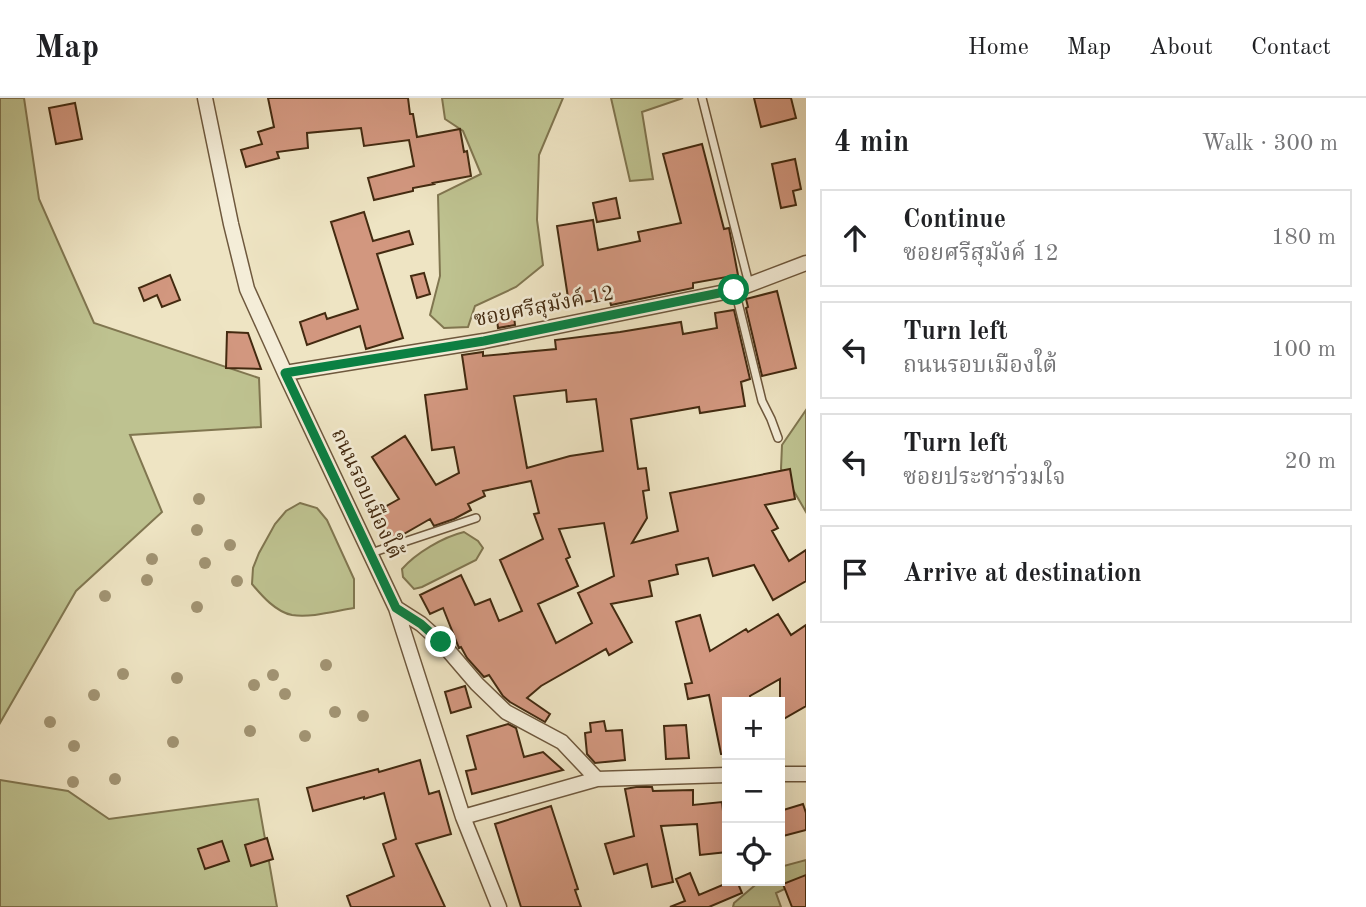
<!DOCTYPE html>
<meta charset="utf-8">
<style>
body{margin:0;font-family:"Old Standard TT","Noto Serif Thai",serif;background:#f6f6f6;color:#202124}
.controls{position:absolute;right:21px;bottom:21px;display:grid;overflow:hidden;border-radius:0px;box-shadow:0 7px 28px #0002}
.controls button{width:63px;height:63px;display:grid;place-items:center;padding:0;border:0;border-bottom:2px solid #e0e0e0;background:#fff;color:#202124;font:35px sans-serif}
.stop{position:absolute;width:21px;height:21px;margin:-16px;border:5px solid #0b8043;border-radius:50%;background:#fff}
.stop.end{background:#0b8043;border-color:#fff;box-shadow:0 2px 7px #0008}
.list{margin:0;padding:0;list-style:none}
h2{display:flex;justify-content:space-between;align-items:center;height:91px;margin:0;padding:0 28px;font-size:30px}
h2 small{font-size:23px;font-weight:400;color:#757577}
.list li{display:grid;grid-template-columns:46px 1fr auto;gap:21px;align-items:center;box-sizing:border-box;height:98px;margin:0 14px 14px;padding:0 14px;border:2px solid #e0e0e0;border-radius:0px}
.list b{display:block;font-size:26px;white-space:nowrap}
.list p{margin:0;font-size:23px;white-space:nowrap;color:#757577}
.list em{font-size:23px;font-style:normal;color:#757577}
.icon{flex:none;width:38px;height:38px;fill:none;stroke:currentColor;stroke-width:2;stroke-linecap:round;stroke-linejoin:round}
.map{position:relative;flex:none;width:806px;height:809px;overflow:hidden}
header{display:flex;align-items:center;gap:42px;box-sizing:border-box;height:98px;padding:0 35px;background:#fff;border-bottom:2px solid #e0e0e0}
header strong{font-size:33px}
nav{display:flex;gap:38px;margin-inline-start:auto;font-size:24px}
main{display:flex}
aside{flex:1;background:#fff}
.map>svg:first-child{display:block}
.green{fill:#bec290;stroke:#807650;stroke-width:2}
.building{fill:#d2977f;stroke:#432a10;stroke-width:2;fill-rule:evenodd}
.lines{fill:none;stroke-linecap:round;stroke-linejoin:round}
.lane-casing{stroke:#6e583d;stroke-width:10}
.street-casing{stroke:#6e583d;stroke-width:17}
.lane{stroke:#f4edd8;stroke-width:7}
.street{stroke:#f4edd8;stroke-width:14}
.tree{fill:#a19372}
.route{stroke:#0b8043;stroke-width:9}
.labels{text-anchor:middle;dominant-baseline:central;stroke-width:5;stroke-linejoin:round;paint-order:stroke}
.street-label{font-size:21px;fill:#432a10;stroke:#f4edd8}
</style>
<header>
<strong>Map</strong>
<nav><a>Home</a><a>Map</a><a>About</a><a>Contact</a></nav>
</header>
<main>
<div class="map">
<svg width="806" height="809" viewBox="0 0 806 809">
<rect width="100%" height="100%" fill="#eee4c3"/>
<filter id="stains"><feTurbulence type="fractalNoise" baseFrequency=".00286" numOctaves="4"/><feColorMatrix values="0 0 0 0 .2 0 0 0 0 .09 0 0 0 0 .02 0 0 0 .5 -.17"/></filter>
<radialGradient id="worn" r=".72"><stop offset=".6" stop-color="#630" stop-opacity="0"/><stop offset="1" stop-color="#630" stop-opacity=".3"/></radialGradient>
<path class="green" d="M0 0H24L39 101 94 225 259 280 261 329 130 337 162 414 76 493 0 625Z
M442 0H563L539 57 537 122 543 167 516 189 475 208 468 229 444 230 430 217 440 178 438 97 481 76 463 33 445 21Z
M611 0H683L642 14 653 81 630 83Z
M806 312V414L781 371 782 347Z
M300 405 317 410 327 422 354 481V510C335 513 311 520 292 517 276 514 262 498 252 486L253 470 259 455 275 426 286 413Z
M464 434 478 443 483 450 476 462 422 489 414 491 403 479 402 471C416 455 443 439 464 434Z
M0 682 68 693 109 721 258 701 277 809H0Z
M806 762V781L776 795 781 809H733L734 805 760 783H780V769Z"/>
<path class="building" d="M268 0H408L410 16H413L417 39 460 31 464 54 467 53 471 78 433 85 434 86 413 90V93L374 102 368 80 414 68 409 42 364 48 361 30 307 35 308 50 277 54 279 60 246 69 241 52 262 46 258 34 274 29Z
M754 0H791L796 20 761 29Z
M75 5 82 41 56 46 49 10Z
M702 46 724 131 729 130 738 177 693 185V190L611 207 609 200 569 206 557 128 593 122 598 152 640 143 638 134 681 125 663 56Z
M795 61 801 91 793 93 796 107 781 110 772 66Z
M616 100 620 120 597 124 593 105Z
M364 114 373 143 409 133 413 146 377 156 403 240 366 251 360 228 307 247 300 224 325 215 327 221 358 211 331 124Z
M424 175 430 196 417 200 411 178Z
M170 177 180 202 162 209 157 197 144 203 139 190Z
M777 193 796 270 762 278 746 210 748 209 746 201Z
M513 210 515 227 498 230 496 213Z
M734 212 750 281 741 284 745 308 700 315 699 309 631 321 638 371 646 370 649 392 643 393 647 420 632 445 678 433 670 395 790 371 795 401 765 407 778 430 772 433 789 463 806 452V483L773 502 754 467 713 478 708 460 676 467 678 476 649 483 652 498 611 506 632 544 609 557 606 551 541 588 527 600 550 616 545 624 510 604 503 598 489 577 484 579 467 560 461 549 459 550 443 510 430 516 420 497 461 477 475 507 490 501 499 523 522 513 500 462 543 441 534 416 539 415 531 383 483 393 485 398 468 406 471 412 454 421 434 428 430 421 395 441 387 443 372 416 399 401 372 359 405 338 436 387 459 375 454 349 432 352 425 297 467 291 462 257 483 254V258L556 251 555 242 620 234 681 224 683 236 717 230 715 215ZM566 292 567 304 596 301 603 353 570 358 527 370 514 298ZM604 425 614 478 578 495 592 525 556 545 538 506 578 488 566 461 570 459 559 431Z
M227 234 248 235 261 271 226 270Z
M778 516 791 537 806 527V608L780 623V581L750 598 751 604H727V656H721L709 597 688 601 685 586 692 585 676 524 700 517 710 553 746 531 748 534Z
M465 588 471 609 451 615 445 594Z
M604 623 606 633 622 632 625 662 595 665 587 656 585 635 591 634 590 625Z
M508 626 516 630 524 659 543 654 563 672 472 696 466 673 476 671 467 638Z
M686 627 689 660 666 661 664 628Z
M420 662 429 696 439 693 451 736 416 746 445 809H351L347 798 394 778 383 746 396 741 384 695 364 701V699L313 713 307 690 378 671 379 674Z
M636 689H652L653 693 693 692V707L722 704 723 713H727V754L700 757 697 726 661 728 673 784 652 789 647 766 614 776 605 746 634 738 625 691Z
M803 706 806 715V732L783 738 780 728V713Z
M551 708 578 791 575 792 581 809H521L495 726Z
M267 740 273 761 251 768 245 747Z
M222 743 229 763 205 771 198 751Z
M690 775 699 797 732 783H737L742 795 709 809H670L685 803 676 781Z
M806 777V809H792L783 786Z"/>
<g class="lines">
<g class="lane-casing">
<path id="lane" d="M702 0 749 186
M735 192 762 303 771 321 778 340
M371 455 476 420"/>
</g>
<g class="street-casing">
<path id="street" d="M205 0 231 126 247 191 285 275 396 510 463 719 499 809
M285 275 484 243 735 192 806 165
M396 510 421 526 441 544 477 586 506 614 562 644 597 681
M780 676H806
M463 719 597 681 727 677"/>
</g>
<use href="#lane" class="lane"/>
<use href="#street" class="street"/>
</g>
<g class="tree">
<circle cx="199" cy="401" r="6"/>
<circle cx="197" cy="432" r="6"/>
<circle cx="230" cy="447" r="6"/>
<circle cx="152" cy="461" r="6"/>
<circle cx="205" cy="465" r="6"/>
<circle cx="147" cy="482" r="6"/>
<circle cx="237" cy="483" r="6"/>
<circle cx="105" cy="498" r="6"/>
<circle cx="197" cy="509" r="6"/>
<circle cx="326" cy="567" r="6"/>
<circle cx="123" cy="576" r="6"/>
<circle cx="273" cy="577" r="6"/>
<circle cx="177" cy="580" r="6"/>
<circle cx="254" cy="587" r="6"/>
<circle cx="285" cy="596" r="6"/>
<circle cx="94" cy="597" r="6"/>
<circle cx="335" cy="614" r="6"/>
<circle cx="363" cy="618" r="6"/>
<circle cx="50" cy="624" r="6"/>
<circle cx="250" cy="633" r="6"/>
<circle cx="305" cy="638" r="6"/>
<circle cx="173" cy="644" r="6"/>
<circle cx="74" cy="648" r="6"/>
<circle cx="115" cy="681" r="6"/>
<circle cx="73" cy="684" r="6"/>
</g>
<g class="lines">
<path class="route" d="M441 544 421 526 396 510 285 275 484 243 734 192"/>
</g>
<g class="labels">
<g class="street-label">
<text transform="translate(544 209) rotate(-11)">ซอยศรีสุมังค์ 12</text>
<text transform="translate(366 396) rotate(65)">ถนนรอบเมืองใต้</text>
</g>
</g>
<rect width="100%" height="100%" filter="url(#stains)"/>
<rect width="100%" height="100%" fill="url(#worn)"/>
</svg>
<div class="controls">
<button>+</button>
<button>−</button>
<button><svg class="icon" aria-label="locate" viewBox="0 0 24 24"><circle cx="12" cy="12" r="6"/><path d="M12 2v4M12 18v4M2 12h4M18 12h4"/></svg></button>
</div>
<div class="stop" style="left:734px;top:192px"></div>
<div class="stop end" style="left:441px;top:544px"></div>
</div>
<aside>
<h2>4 min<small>Walk · 300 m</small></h2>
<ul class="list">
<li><svg class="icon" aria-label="ahead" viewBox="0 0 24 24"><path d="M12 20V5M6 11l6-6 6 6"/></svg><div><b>Continue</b><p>ซอยศรีสุมังค์ 12</p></div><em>180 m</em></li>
<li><svg class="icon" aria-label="left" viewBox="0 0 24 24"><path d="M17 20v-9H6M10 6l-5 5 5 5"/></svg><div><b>Turn left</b><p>ถนนรอบเมืองใต้</p></div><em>100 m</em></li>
<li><svg class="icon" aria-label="left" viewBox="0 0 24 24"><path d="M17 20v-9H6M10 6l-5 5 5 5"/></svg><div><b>Turn left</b><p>ซอยประชาร่วมใจ</p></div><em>20 m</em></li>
<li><svg class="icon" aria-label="arrive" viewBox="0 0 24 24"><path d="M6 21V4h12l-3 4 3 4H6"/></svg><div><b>Arrive at destination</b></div></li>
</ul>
</aside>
</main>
